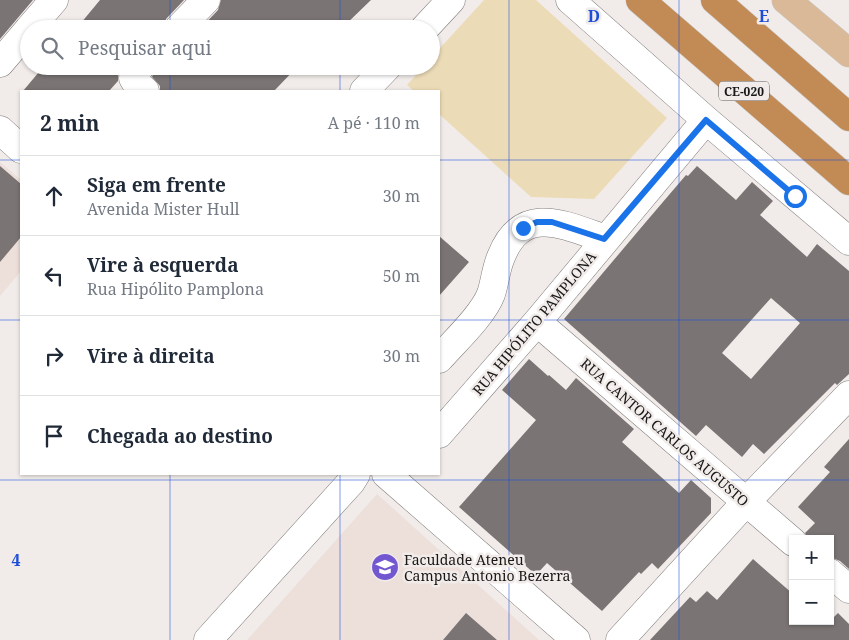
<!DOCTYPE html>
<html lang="pt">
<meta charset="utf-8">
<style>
body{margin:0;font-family:"Noto Serif",serif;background:#f6f6f7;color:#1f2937}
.controls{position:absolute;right:15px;bottom:15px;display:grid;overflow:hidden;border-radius:0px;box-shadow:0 1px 4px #0004}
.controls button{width:45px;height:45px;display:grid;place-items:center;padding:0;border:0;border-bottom:1px solid #e0e1e3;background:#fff;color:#1f2937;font:25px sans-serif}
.stop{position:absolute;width:15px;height:15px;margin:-11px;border:4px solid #1a73e8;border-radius:50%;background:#fff}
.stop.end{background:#1a73e8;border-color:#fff;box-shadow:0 1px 5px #0008}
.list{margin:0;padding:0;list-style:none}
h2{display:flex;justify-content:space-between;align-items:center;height:65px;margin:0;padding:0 20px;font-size:21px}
h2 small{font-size:16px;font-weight:400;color:#747a83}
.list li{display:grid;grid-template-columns:32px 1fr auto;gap:15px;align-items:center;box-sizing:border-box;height:80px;padding:0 20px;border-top:1px solid #e0e1e3}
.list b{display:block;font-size:19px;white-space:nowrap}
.list p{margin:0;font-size:16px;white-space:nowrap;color:#747a83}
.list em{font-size:16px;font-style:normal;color:#747a83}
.icon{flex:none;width:28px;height:28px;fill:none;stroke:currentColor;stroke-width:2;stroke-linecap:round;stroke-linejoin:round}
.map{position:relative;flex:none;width:849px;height:640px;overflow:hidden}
.search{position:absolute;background:#fff;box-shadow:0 1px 4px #0004;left:20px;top:20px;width:420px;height:55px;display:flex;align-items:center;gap:12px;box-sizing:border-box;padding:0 18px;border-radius:28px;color:#747a83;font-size:19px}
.panel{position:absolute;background:#fff;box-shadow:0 1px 4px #0004;left:20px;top:90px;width:420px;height:385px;border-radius:0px}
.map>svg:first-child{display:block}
.built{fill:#eddfda}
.green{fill:#ecdbb7}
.building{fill:#7a7474;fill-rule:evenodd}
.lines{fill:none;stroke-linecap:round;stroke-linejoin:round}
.minor-casing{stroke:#7f7a79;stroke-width:29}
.major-casing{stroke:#c8c8c7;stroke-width:29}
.highway-casing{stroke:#c8c8c7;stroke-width:29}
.minor{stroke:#fff;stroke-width:28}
.major{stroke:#dab998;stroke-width:28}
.highway{stroke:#c28a54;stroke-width:28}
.route{stroke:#1a73e8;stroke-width:6}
.grid{fill:none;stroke:#1d4ed8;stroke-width:1;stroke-opacity:0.55}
.labels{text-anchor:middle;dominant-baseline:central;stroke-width:5;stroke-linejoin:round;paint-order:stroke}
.shield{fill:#f1ecea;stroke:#5a5856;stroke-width:1}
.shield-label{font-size:12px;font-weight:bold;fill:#191817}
.street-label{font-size:14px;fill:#191817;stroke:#f1ecea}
.poi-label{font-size:14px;fill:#191817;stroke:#f1ecea;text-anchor:start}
.grid-label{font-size:16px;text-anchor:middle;font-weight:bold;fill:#1d4ed8;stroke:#f1ecea;stroke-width:5;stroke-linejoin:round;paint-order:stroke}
</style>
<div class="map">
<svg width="849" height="640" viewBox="0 0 849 640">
<rect width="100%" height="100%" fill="#f1ecea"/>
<path class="built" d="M0 162 21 180V271L0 296Z
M377 494 539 640H247Z"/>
<path class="green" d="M484 0H536L667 118 594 199 531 197 439 114V91H414L407 85 424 66H431V58Z"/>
<path class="building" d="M0 0H33L0 39Z
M100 0H184L166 19 163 29H76Z
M221 0H371L341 29H200L218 10Z
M44 66H121L118 73V81L109 91H23Z
M156 66H298L274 91H160V86L152 77Z
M0 166 21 184V237L0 262Z
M697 166 736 200 752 182 773 201 760 215 807 257 817 244 849 271V374L837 385 835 383 764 454 753 444 742 457 706 425 696 436 564 319 645 223 686 175 688 176ZM771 298 800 323 751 379 722 353Z
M439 236 469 262 439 296Z
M529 359 548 376 549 375 566 390 576 378 634 429 622 442 679 493 691 480 711 498V513L658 569 652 563 641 574 639 572 602 611 547 563 536 575 459 507 536 420 502 390Z
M849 439V569L840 561 830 557V539H808L805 533 815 523 798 507 830 472 824 467Z
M753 559 793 594V621H830L838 613 849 624V640H650L690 597 696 602 707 591 717 600Z
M466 613 497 640H443Z"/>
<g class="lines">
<g class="minor-casing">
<path id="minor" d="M570 0 706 120 849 241
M29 29 54 0
M178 29 206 0
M424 29 451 0
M0 63 29 29
M141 66 135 73 133 78 136 83 145 91
M364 91 388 66
M0 130 21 149
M537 322 793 542
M439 359C454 342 483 315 491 294 495 282 496 268 501 257 522 203 565 225 605 239
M439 434 537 322 706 120
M386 474 576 640
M830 573 849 589
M208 640 351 482 356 474
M620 640 746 502 849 395"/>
</g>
<g class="major-casing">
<path id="major" d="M786 0 849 53"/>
</g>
<g class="highway-casing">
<path id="highway" d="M640 0 849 181
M715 0 849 117"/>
</g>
<use href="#minor" class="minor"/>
<use href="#major" class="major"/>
<use href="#highway" class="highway"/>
</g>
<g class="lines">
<path class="route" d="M523 228 537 222H552L604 239 706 120 795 196"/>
</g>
<path class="grid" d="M170 0V29M340 0V29M509 0V640M679 0V640M170 66V91M340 66V91M0 160H21M439 160H849M0 320H21M439 320H849M170 474V640M340 474V640M0 480H849"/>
<defs>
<g id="university-disc" transform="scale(1.4375)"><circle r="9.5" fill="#7357d1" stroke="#f1ecea"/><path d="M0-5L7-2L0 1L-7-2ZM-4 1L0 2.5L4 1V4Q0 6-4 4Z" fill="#fff"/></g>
</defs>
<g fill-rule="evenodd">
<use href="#university-disc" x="385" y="567"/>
</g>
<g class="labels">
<rect class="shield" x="719" y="81.5" width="50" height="19" rx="4"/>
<g class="shield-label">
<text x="744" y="91">CE-020</text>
</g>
<g class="street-label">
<text transform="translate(534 323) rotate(-50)">RUA HIPÓLITO PAMPLONA</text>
<text transform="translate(665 432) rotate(41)">RUA CANTOR CARLOS AUGUSTO</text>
</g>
<g class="poi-label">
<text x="404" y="559">Faculdade Ateneu<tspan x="404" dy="16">Campus Antonio Bezerra</tspan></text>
</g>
</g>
<g class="grid-label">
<text x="594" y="22">D</text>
<text x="764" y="22">E</text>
<text x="16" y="566">4</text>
</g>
</svg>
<div class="controls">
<button>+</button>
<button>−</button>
</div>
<div class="stop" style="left:795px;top:196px"></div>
<div class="stop end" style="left:523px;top:228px"></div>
<div class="search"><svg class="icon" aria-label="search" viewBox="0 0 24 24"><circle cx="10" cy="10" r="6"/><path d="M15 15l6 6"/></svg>Pesquisar aqui</div>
<section class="panel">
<h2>2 min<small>A pé · 110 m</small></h2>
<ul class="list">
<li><svg class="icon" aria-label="ahead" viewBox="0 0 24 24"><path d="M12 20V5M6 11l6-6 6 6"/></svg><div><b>Siga em frente</b><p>Avenida Mister Hull</p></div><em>30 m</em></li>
<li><svg class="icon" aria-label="left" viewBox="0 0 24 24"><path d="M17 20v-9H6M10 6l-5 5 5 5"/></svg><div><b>Vire à esquerda</b><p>Rua Hipólito Pamplona</p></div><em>50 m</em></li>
<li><svg class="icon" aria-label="right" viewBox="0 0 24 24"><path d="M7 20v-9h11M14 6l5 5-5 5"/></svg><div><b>Vire à direita</b></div><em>30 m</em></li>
<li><svg class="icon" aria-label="arrive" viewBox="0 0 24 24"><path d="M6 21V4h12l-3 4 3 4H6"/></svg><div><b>Chegada ao destino</b></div></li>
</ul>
</section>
</div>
